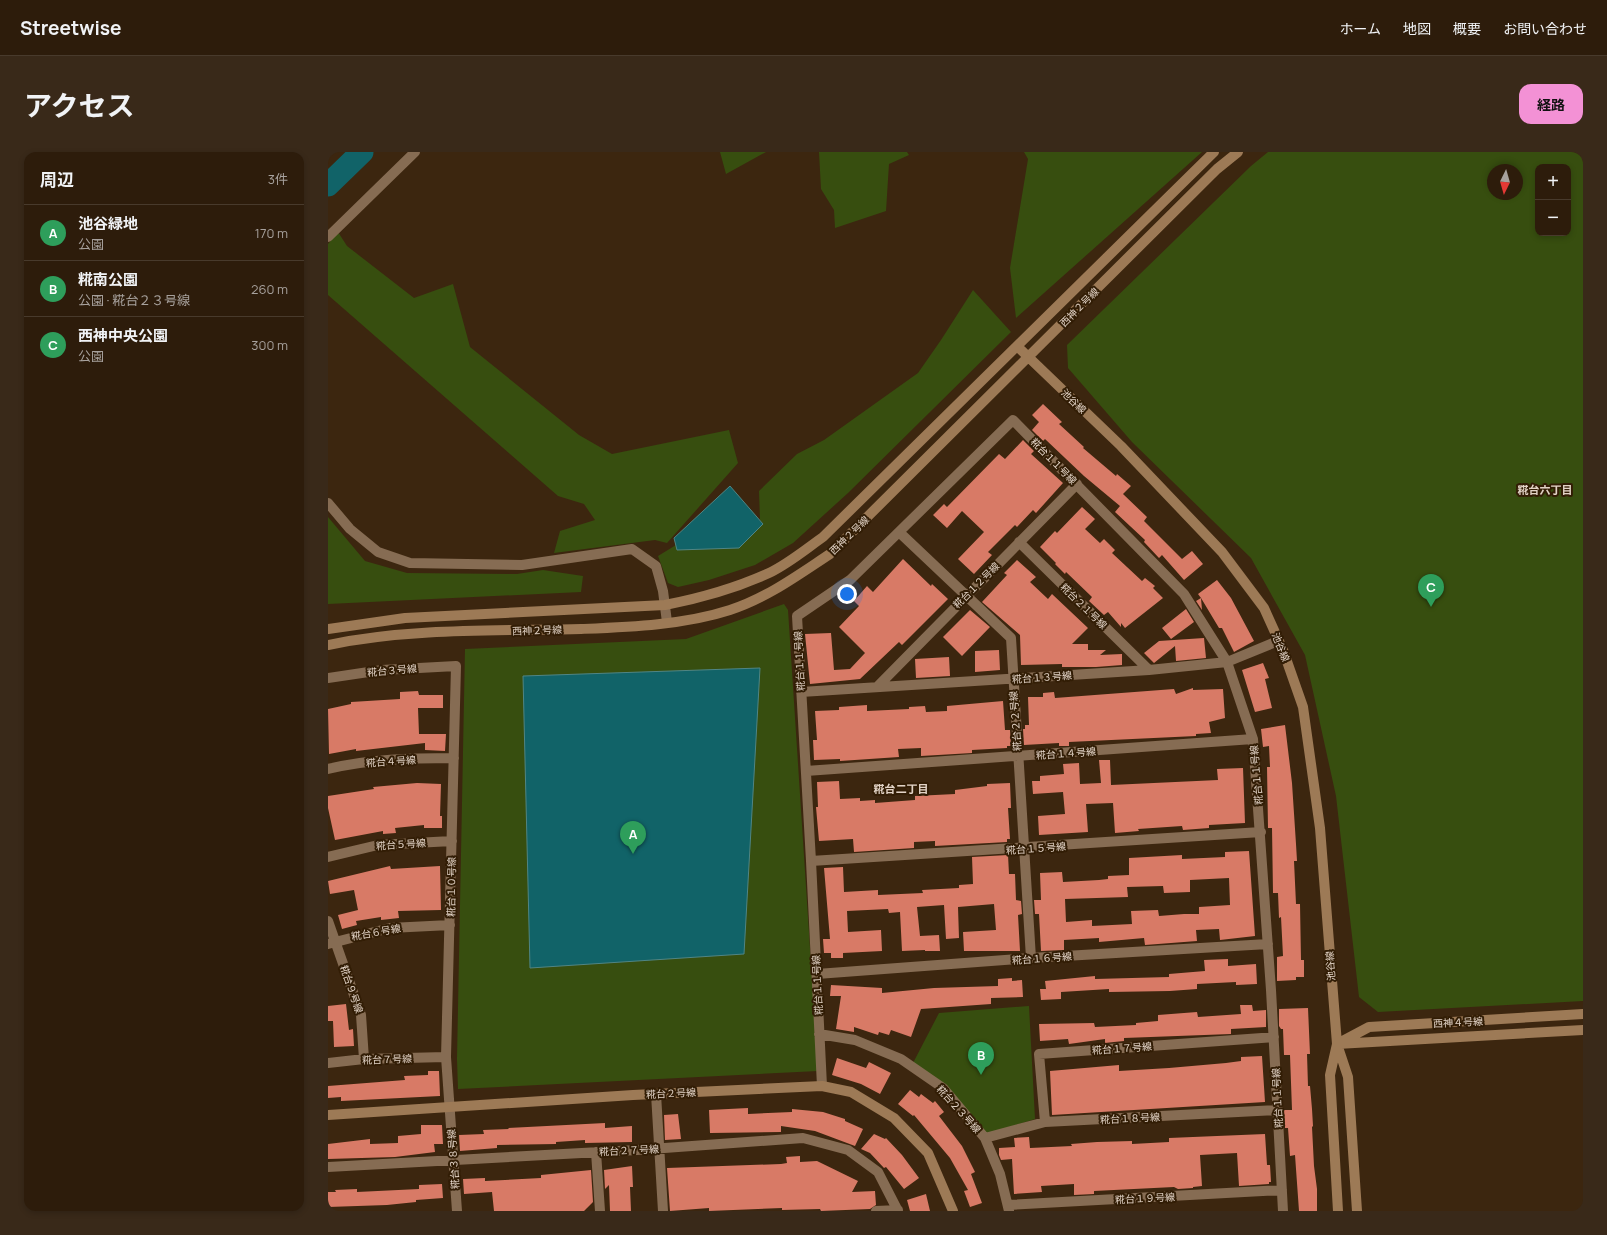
<!DOCTYPE html>
<html lang="ja">
<meta charset="utf-8">
<style>
body{margin:0;font-family:Manrope,"Noto Sans JP",sans-serif;background:#392919;color:#f1f3f6}
.controls{position:absolute;right:12px;top:12px;display:grid;overflow:hidden;border-radius:8px;box-shadow:0 2px 6px #0003}
.controls button{width:36px;height:36px;display:grid;place-items:center;padding:0;border:0;border-bottom:1px solid #483a2c;background:#2d1c0b;color:#f1f3f6;font:20px sans-serif}
.compass{position:absolute;left:1159px;top:12px;width:36px;height:36px;border-radius:50%;background:#2d1c0b;box-shadow:0 2px 6px #0003;rotate:185deg}
.you{position:absolute;left:519px;top:442px;width:14px;height:14px;margin:-10px;border:3px solid #fff;border-radius:50%;background:#1a73e8;box-shadow:0 0 0 6px #1a73e833}
.badge{display:grid;place-items:center;width:26px;height:26px;border-radius:50%;background:#f391d5;color:#fff;font-size:13px;font-weight:700}
.pin{position:absolute;translate:-50% -33px;filter:drop-shadow(0 1px 2px #0008)}
.pin::after{content:'';position:absolute;top:21px;width:14px;height:12px;background:inherit;clip-path:polygon(0 0,100% 0,50% 100%)}
.list{margin:0;padding:0;list-style:none}
h2{display:flex;justify-content:space-between;align-items:center;height:52px;margin:0;padding:0 16px;font-size:17px}
h2 small{font-size:13px;font-weight:400;color:#a7a19d}
.list li{display:grid;grid-template-columns:26px 1fr auto;gap:12px;align-items:center;box-sizing:border-box;height:56px;padding:0 16px;border-top:1px solid #483a2c}
.list b{display:block;font-size:15px;white-space:nowrap}
.list p{margin:0;font-size:13px;white-space:nowrap;color:#a7a19d}
.list em{font-size:13px;font-style:normal;color:#a7a19d}
.map{position:relative;flex:none;width:1255px;height:1059px;overflow:hidden;border-radius:12px}
header{display:flex;align-items:center;gap:24px;box-sizing:border-box;height:56px;padding:0 20px;background:#2d1c0b;border-bottom:1px solid #483a2c}
header strong{font-size:19px}
nav{display:flex;gap:22px;margin-inline-start:auto;font-size:14px}
.intro{display:flex;align-items:center;justify-content:space-between;box-sizing:border-box;height:96px;padding:0 24px}
h1{margin:0;font-size:28px}
.button{padding:10px 18px;border-radius:12px;background:#f391d5;color:#111;font-size:14px;font-weight:700}
main{display:flex;gap:24px;padding:0 24px}
aside{flex:1;background:#2d1c0b;border-radius:12px;box-shadow:0 2px 6px #0003}
.map>svg:first-child{display:block}
.green{fill:#374e0f;fill-rule:evenodd}
.water{fill:#116368;stroke:#508584}
.lines{fill:none;stroke-linecap:round;stroke-linejoin:round}
.river{stroke:#116368;stroke-width:23}
.building{fill:#d87a66;fill-rule:evenodd}
.street{stroke:#866c53;stroke-width:10}
.secondary{stroke:#9d7a56;stroke-width:10}
.labels{text-anchor:middle;dominant-baseline:central;stroke-width:4;stroke-linejoin:round;paint-order:stroke}
.street-label{font-size:10px;fill:#e2d3c6;stroke:#321d05}
.neighbourhood-label{font-size:11px;font-weight:bold;fill:#e2d3c6;stroke:#321d05}
</style>
<header>
<strong>Streetwise</strong>
<nav><a>ホーム</a><a>地図</a><a>概要</a><a>お問い合わせ</a></nav>
</header>
<div class="intro"><h1>アクセス</h1><a class="button">経路</a></div>
<main>
<aside>
<h2>周辺<small>3件</small></h2>
<ul class="list">
<li><span class="badge" style="background:#2e9e5b">A</span><div><b>池谷緑地</b><p>公園</p></div><em>170 m</em></li>
<li><span class="badge" style="background:#2e9e5b">B</span><div><b>糀南公園</b><p>公園 · 糀台２３号線</p></div><em>260 m</em></li>
<li><span class="badge" style="background:#2e9e5b">C</span><div><b>西神中央公園</b><p>公園</p></div><em>300 m</em></li>
</ul>
</aside>
<div class="map">
<svg width="1255" height="1059" viewBox="0 0 1255 1059">
<rect width="100%" height="100%" fill="#3c260f"/>
<path class="green" d="M392 0H438L398 22Z
M491 0H579L581 3 561 12 558 59 507 76 506 58 493 37Z
M696 0H874L688 166 682 116 700 7Z
M940 0H1255V849L1050 860 1031 845 1008 644 977 503 923 406 804 290 740 216 739 193 923 14ZM1210 15H1240V81H1210ZM1165 18H1189V42H1165Z
M10 80 19 94 86 146 125 132 142 195 251 283 284 302 401 278 410 311 339 391 327 388 226 401 232 379 267 368 256 352 230 344 0 143V92Z
M645 138 683 180 520 341 465 391 427 413 381 428 350 435 340 431 330 404 348 393 349 398 435 372 432 368 431 339 469 302 496 288 590 221 613 188Z
M0 365 37 409 79 421 189 422 215 418 255 424 253 440 0 452Z
M456 452 460 458 490 919 130 937 129 907 137 497 358 487Z
M701 854 707 967 659 982 585 911 611 861Z"/>
<path class="water" d="M402 334 435 372 411 396 349 398 346 386Z
M432 516 416 802 202 816 195 524Z"/>
<g class="lines">
<path class="river" d="M0 33 34 0"/>
</g>
<path class="building" d="M715 252 734 270 731 272 756 295 755 296 788 324 789 322 803 334 795 342 819 365 816 369 854 407 864 399 875 412 856 428 834 403 831 406 816 390 817 388 787 360 792 354 756 324 717 287 715 289 704 278 711 270 704 263Z
M695 288 706 299 703 302 735 331 708 361 705 358 689 375 687 373 660 400 664 403 646 422 630 407 656 380 634 359 619 376 605 363 616 352 619 355 671 302 677 307Z
M754 355 767 367 757 377 772 391 776 387 787 398 784 401 814 429 817 426 827 434 825 436 835 446 797 476 793 471V475L780 460 776 463 761 449 764 445 738 420 737 422 727 412 728 411 712 395 727 379 729 381Z
M575 407 603 434 604 432 620 447 574 493 571 490 532 527 482 532 477 482 503 481 506 518 522 517 537 501 511 475 531 454 526 449 539 434 545 440Z
M689 408 708 425 702 430 720 447 724 442 760 476 744 492H760V498H778L772 503 794 502V513L768 515H734V512L693 513 692 483 654 450 679 423 676 421Z
M889 428 903 446 926 489 906 500 894 476H891L873 446 874 458 868 449 873 446 870 442Z
M858 457 866 470 843 487 834 476Z
M642 458 662 475 634 504 615 485Z
M876 486 878 506 848 509 847 494 826 511 816 501 831 489Z
M671 498 672 518 647 520V499Z
M621 505 622 524 588 526 587 507Z
M935 511 941 526 937 527 944 556 927 560 914 518Z
M865 536V538L895 537 897 566 881 570 883 581 868 582V584L741 590V594H731V591L696 593 695 577H697V573H701L700 545H715V541L726 540 727 546 846 537 848 542Z
M90 539 91 543H115V556H90L91 582H118L117 599 97 598V591L28 599V597L1 602 0 557 23 552V550L72 547V540Z
M675 549 677 578H682L683 594H679V596L644 598V601L593 604V596L570 597 571 605 512 609V607L486 608 485 588H489L487 559 511 558V555L539 553V559L581 557V555L597 554 598 560 619 559V554Z
M957 573 964 631 968 692 969 709H966L968 752H972L973 808H976V825H968V828L949 829V805L955 804 953 765 951 766 950 741H945L944 676H940L939 615H942L941 594 935 595 933 577Z
M771 608H782L783 633 890 628 889 617 915 616 917 671 881 673V676L855 678 854 674 810 677 811 679 787 681 785 651 758 652 760 680 711 683 710 664 737 662 735 640 705 642 704 629H712V624L736 622 735 612 751 611 752 632 773 631Z
M511 629 512 647 532 646V649L547 648V651L587 648V644L627 642V638L659 634V632L682 631 683 656H680L682 687H679V690L607 694V689L586 690V696L526 700 525 687 491 689 488 655H490L489 630Z
M89 631 113 632 112 664H114V676H96V673L67 676 68 681 55 682V679L7 688 0 656V644L46 637 45 635Z
M921 699 927 784 892 788 891 777 868 778 869 789 817 793 816 786 771 790V786L736 788V798L713 799 711 762H707L706 748H713L712 721 734 720 735 730 771 728 780 727V724L801 723V706L854 703V707L897 705V700ZM901 726 902 753 871 755V762H856L831 764 830 758 803 759 804 772 764 774V768L738 770 737 747 800 745 799 735 835 734 836 741 862 740V728Z
M680 703 681 722H687L688 748 693 749 694 762 690 763 692 799H636L635 780 668 778 666 752 630 755 631 786 618 787 616 753 589 755 592 784 611 783 612 799H597V798L574 799 572 760 561 761 560 757 519 759 520 780 553 778 554 799 515 801V806H503V801H496L495 787H502L496 716 515 715 516 740 550 738V743L595 741 594 738 631 736V733L645 732 644 705Z
M62 714 63 717 112 714 113 758 70 759 71 766 53 768V765L28 769 29 773 14 777 10 763 30 758 26 738 2 742 0 729Z
M900 807V814L928 812 929 832 908 833V830L869 832V837L842 839 781 840V837L733 840V847L713 848 712 837H718L717 829 767 824V827L841 825V822L877 819 876 808Z
M684 826V829L694 828 695 845 663 846V852L593 857 583 885 563 878 561 883 551 880 550 883 526 875V880L508 877 513 844H502L503 833 554 836V841L606 836 670 834V827Z
M18 852 21 878 25 877 26 894 6 895 5 869H0V854Z
M912 853H924L925 859 938 858V875L903 877V882L796 886V889L786 890 777 891V887L741 892 740 887 712 889 711 872 766 871 767 875 808 873V871L830 869V863L869 860 870 865 913 862Z
M980 856 982 902H979L980 934H982L984 957 985 974 984 975 986 1014 989 1037V1059H971L967 1003 962 1004 960 976H957L956 958H964L962 903H956L955 877H953L951 874V857Z
M934 904 937 950 724 963 722 919 791 913V919L841 916 898 911 913 909V905Z
M509 906 538 916 541 910 563 921 552 942 533 932 504 923Z
M100 919H111L112 944 13 949V945L0 946V934L77 928 76 924 100 923Z
M582 938 591 945 593 942 605 951 607 949 616 960 611 964 634 994 647 1020 643 1022 654 1051 642 1055 636 1039 640 1038 622 1006 586 963 585 964 570 952Z
M420 956V962L464 960V957L495 960 517 967V969L535 977 527 994 487 979 453 974V980L382 981 381 958Z
M350 962 353 987 337 988 336 963Z
M277 971V976L304 974V990L257 991V988L228 990V992L169 993V996L132 999 131 983 156 982 155 978 181 977 180 976Z
M93 973H114L115 992H106L107 1000 67 1005 0 1007V992L42 987V992L70 991V984L93 982Z
M546 982 557 987 558 986 574 1003 591 1026 576 1037 558 1015 556 1016 542 1001 533 997Z
M937 982 939 1013H942L943 1030H941V1032L911 1034 909 1001 872 1003 874 1034 865 1035V1036L850 1037 846 1035 766 1039V1042L746 1043V1032L713 1034 714 1040 686 1042 684 1007 673 1008 671 1003V996L687 995 686 986 701 985 702 996 744 994 743 992 769 990 804 989V992L841 990V986Z
M472 1004V1010L489 1009 530 1029 524 1040 547 1039 548 1053 542 1057 493 1059 492 1057 454 1058V1056L381 1059V1056L342 1059 339 1016 453 1012 459 1011 458 1005Z
M304 1014 305 1035H302L303 1059H282L281 1033 277 1037 276 1018Z
M263 1018 265 1050 256 1059H166L164 1040 136 1042 135 1027 157 1026V1029L213 1026V1023Z
M114 1032 115 1046 88 1048V1050L59 1053 0 1055V1040H8L7 1038 29 1037V1040L91 1037V1033Z
M598 1042 602 1059H582L579 1048Z"/>
<g class="lines">
<path class="street" d="M0 85 87 0
M0 351 22 377 50 400 82 411 194 413 304 397 328 414 335 439 339 470
M571 380 683 486 703 806
M691 390 821 518
M0 526 54 518 128 514 118 905 129 1059
M549 535 749 332
M473 540 821 518 899 510 950 489
M0 617C41 607 83 606 126 606
M478 619 925 587
M0 705 50 693 124 689
M483 709 933 680
M0 769 33 863 36 907
M0 792 62 776 122 773
M489 822 703 806 940 792
M491 882 527 888 573 907 615 936 657 986 672 1022 681 1059
M0 911 36 907 118 905
M494 934 483 709 469 464 522 428 685 268 856 442 899 510 925 587 943 838 955 1059
M328 942 335 1059
M717 970 711 902 946 885
M657 986 717 970 950 958
M268 1000 272 1059
M0 1015 309 998 475 986 520 998 550 1020 570 1059
M680 1053 954 1038
M548 1059 570 1058"/>
<path class="secondary" d="M690 195 793 294 894 400 936 456 955 498 975 555 992 676 1009 892
M0 477 77 466 337 453C373 446 408 436 441 421 460 412 478 397 495 385L886 0
M0 493C83 476 169 479 253 477 301 475 356 473 402 458 439 446 470 423 502 402L889 17 910 0
M0 963 305 943 494 934 523 940 566 966 600 1001 625 1059
M1010 1059 1002 923 1009 892 1041 875 1255 862
M1029 1059 1020 925 1009 892 1255 878"/>
</g>
<g class="labels">
<g class="street-label">
<text transform="translate(751 155) rotate(-45)">西神２号線</text>
<text transform="translate(746 249) rotate(44)">池谷線</text>
<text transform="translate(726 309) rotate(45)">糀台１１号線</text>
<text transform="translate(521 383) rotate(-44)">西神２号線</text>
<text transform="translate(648 433) rotate(-45)">糀台１２号線</text>
<text transform="translate(756 454) rotate(44)">糀台２１号線</text>
<text transform="translate(209 478) rotate(-2)">西神２号線</text>
<text transform="translate(953 495) rotate(68)">池谷線</text>
<text transform="translate(471 509) rotate(-93)">糀台１１号線</text>
<text transform="translate(64 518) rotate(-5)">糀台３号線</text>
<text transform="translate(714 525) rotate(-4)">糀台１３号線</text>
<text transform="translate(687 569) rotate(-94)">糀台２２号線</text>
<text transform="translate(738 601) rotate(-4)">糀台１４号線</text>
<text transform="translate(63 609) rotate(-4)">糀台４号線</text>
<text transform="translate(928 623) rotate(-95)">糀台１１号線</text>
<text transform="translate(73 692) rotate(-4)">糀台５号線</text>
<text transform="translate(708 696) rotate(-4)">糀台１５号線</text>
<text transform="translate(123 735) rotate(-89)">糀台１０号線</text>
<text transform="translate(48 780) rotate(-10)">糀台６号線</text>
<text transform="translate(714 806) rotate(-4)">糀台１６号線</text>
<text transform="translate(1002 814) rotate(-94)">池谷線</text>
<text transform="translate(489 833) rotate(-93)">糀台１１号線</text>
<text transform="translate(24 837) rotate(71)">糀台９号線</text>
<text transform="translate(1130 870) rotate(-3)">西神４号線</text>
<text transform="translate(794 896) rotate(-4)">糀台１７号線</text>
<text transform="translate(59 907) rotate(-2)">糀台７号線</text>
<text transform="translate(343 941) rotate(-3)">糀台２号線</text>
<text transform="translate(949 946) rotate(-93)">糀台１１号線</text>
<text transform="translate(631 957) rotate(48)">糀台２３号線</text>
<text transform="translate(802 966) rotate(-3)">糀台１８号線</text>
<text transform="translate(301 998) rotate(-3)">糀台２７号線</text>
<text transform="translate(125 1007) rotate(-94)">糀台３８号線</text>
<text transform="translate(817 1046) rotate(-3)">糀台１９号線</text>
</g>
<g class="neighbourhood-label">
<text x="1217" y="337">糀台六丁目</text>
<text x="573" y="636">糀台二丁目</text>
</g>
</g>
</svg>
<div class="controls">
<button>+</button>
<button>−</button>
</div>
<svg class="compass" viewBox="-18 -18 36 36"><path d="M0-13l5 13h-10z" fill="#e53935"/><path d="M0 13l5-13h-10z" fill="#a7a19d"/></svg>
<div class="you"></div>
<div class="pin badge" style="left:305px;top:702px;background:#2e9e5b">A</div>
<div class="pin badge" style="left:653px;top:923px;background:#2e9e5b">B</div>
<div class="pin badge" style="left:1103px;top:455px;background:#2e9e5b">C</div>
</div>
</main>
